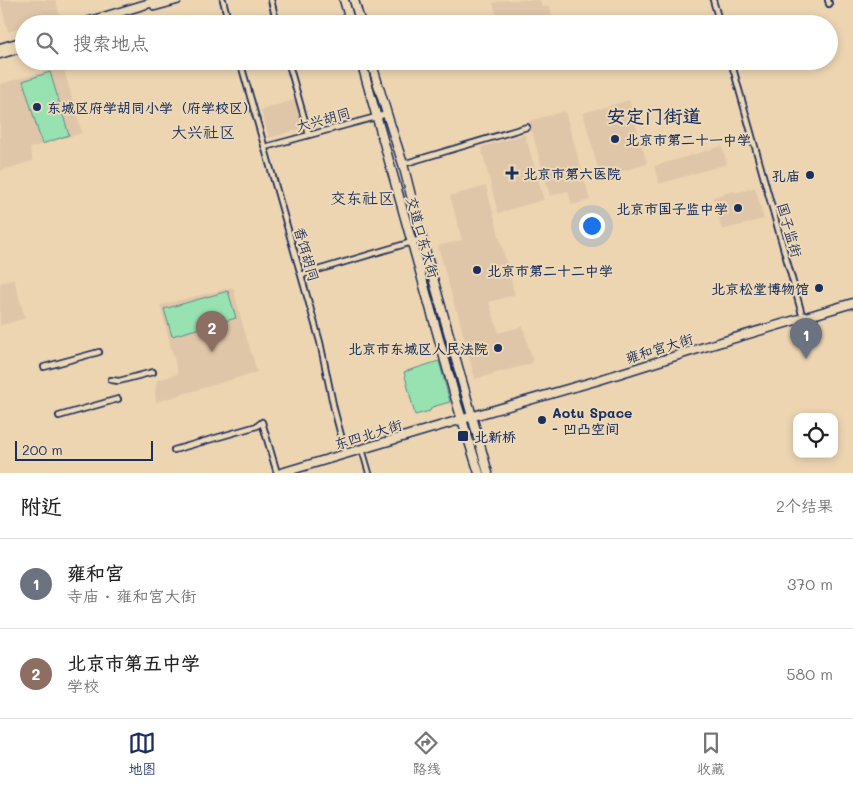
<!DOCTYPE html>
<html lang="zh">
<meta charset="utf-8">
<style>
body{margin:0;font-family:Mali,"LXGW WenKai TC",sans-serif;background:#f6f6f6;color:#222}
.controls{position:absolute;right:15px;bottom:15px;display:grid;overflow:hidden;border-radius:10px;box-shadow:0 2px 8px #0003}
.controls button{width:45px;height:45px;display:grid;place-items:center;padding:0;border:0;border-bottom:1px solid #e0e0e0;background:#fff;color:#222;font:25px sans-serif}
.scale{position:absolute;left:15px;bottom:12px;width:138px;box-sizing:border-box;padding-left:5px;border:2px solid #1b2f5e;border-top:0;font-size:14px;line-height:18px;white-space:nowrap;color:#1b2f5e;-webkit-text-stroke:4px #edd9b7;paint-order:stroke}
.you{position:absolute;left:591px;top:225px;width:18px;height:18px;margin:-12px;border:4px solid #fff;border-radius:50%;background:#1a73e8;box-shadow:0 0 0 8px #1a73e833}
.badge{display:grid;place-items:center;width:32px;height:32px;border-radius:50%;background:#1b2f5e;color:#fff;font-size:16px;font-weight:700}
.pin{position:absolute;translate:-50% -41px;filter:drop-shadow(0 1px 2px #0008)}
.pin::after{content:'';position:absolute;top:26px;width:18px;height:15px;background:inherit;clip-path:polygon(0 0,100% 0,50% 100%)}
.list{margin:0;padding:0;list-style:none}
h2{display:flex;justify-content:space-between;align-items:center;height:65px;margin:0;padding:0 20px;font-size:21px}
h2 small{font-size:16px;font-weight:400;color:#767676}
.list li{display:grid;grid-template-columns:32px 1fr auto;gap:15px;align-items:center;box-sizing:border-box;height:90px;padding:0 20px;border-top:1px solid #e0e0e0}
.list b{display:block;font-size:19px;white-space:nowrap}
.list p{margin:0;font-size:16px;white-space:nowrap;color:#767676}
.list em{font-size:16px;font-style:normal;color:#767676}
.icon{flex:none;width:28px;height:28px;fill:none;stroke:currentColor;stroke-width:2;stroke-linecap:round;stroke-linejoin:round}
.map{position:relative;flex:none;width:853px;height:473px;overflow:hidden}
.search{position:absolute;background:#fff;box-shadow:0 2px 8px #0003;left:15px;right:15px;top:15px;height:55px;display:flex;align-items:center;gap:12px;box-sizing:border-box;padding:0 18px;border-radius:28px;color:#767676;font-size:19px}
.sheet{height:245px;background:#fff}
nav{display:flex;justify-content:space-around;align-items:center;box-sizing:border-box;height:70px;border-top:1px solid #e0e0e0;background:#fff;font-size:14px;color:#767676}
nav a{display:grid;justify-items:center;gap:2px}
nav .on{color:#1b2f5e}
.map>svg:first-child{display:block}
.built{fill:#e0c6a8}
.green{fill:#98e2b2;stroke:#5a8888}
.lines{fill:none;stroke-linecap:round;stroke-linejoin:round}
.minor-casing{stroke:#1b2f5e;stroke-width:8}
.primary-casing{stroke:#1b2f5e;stroke-width:11}
.minor{stroke:#edd9b7;stroke-width:4.5}
.primary{stroke:#edd9b7;stroke-width:8}
.poi-dot{fill:#1b2f5e;stroke:#edd9b7;stroke-width:2}
.labels{text-anchor:middle;dominant-baseline:central;stroke-width:4;stroke-linejoin:round;paint-order:stroke}
.poi-label{font-size:14px;font-weight:bold;fill:#1b2f5e;stroke:#edd9b7;text-anchor:start}
.street-label{font-size:14px;fill:#1b2f5e;stroke:#edd9b7}
.quarter-label{font-size:16px;fill:#1b2f5e;stroke:#edd9b7}
.district-label{font-size:19px;font-weight:bold;fill:#1b2f5e;stroke:#edd9b7}
</style>
<div class="map">
<svg width="853" height="473" viewBox="0 0 853 473">
<rect width="100%" height="100%" fill="#edd5b2"/>
<filter id="ink" filterUnits="userSpaceOnUse"><feTurbulence type="fractalNoise" baseFrequency=".02" numOctaves="2"/><feDisplacementMap in="SourceGraphic" scale="10" xChannelSelector="R" yChannelSelector="G"/><feConvolveMatrix kernelMatrix="1 2 1 2 8 2 1 2 1" color-interpolation-filters="sRGB"/></filter>
<g filter="url(#ink)">
<path class="built" d="M0 0H56L60 17 37 24H24V27L8 32Z
M505 0H540L542 7 550 6 554 24H499L493 3Z
M63 66 82 133 30 148 33 161 0 171V84Z
M296 99 304 128 269 138 261 110Z
M629 100 647 164 606 176 604 171 599 172 583 113Z
M565 111 590 200 572 205 568 191 550 196 529 121Z
M525 134 544 200 498 213 481 147Z
M722 146 727 164 659 184 654 166Z
M486 186 515 295 489 302 499 333 523 326 533 363 475 379 457 311H456L438 246 462 240 450 196Z
M755 187 764 219 722 230 713 197 734 191 736 193Z
M14 279 25 318 0 326V283Z
M233 287 243 326 257 372 156 402 155 391 157 380 178 374 160 305Z"/>
<path class="green" d="M50 72 69 135 42 144 23 81Z
M228 291 236 318 172 336 164 309Z
M439 361 450 402 432 407 430 411 415 415 404 372Z"/>
<g class="lines">
<g class="minor-casing">
<path id="minor" d="M223 0 229 24
M271 0 277 24
M713 0 720 24
M828 0 829 4
M240 61 320 342 334 409 346 454
M288 61 309 135
M731 61 803 318
M265 147 387 114
M403 164 527 127
M301 275 422 239
M44 367 99 352
M111 380 119 381 153 372
M59 416 118 399
M362 449 369 473
M174 450 257 426 262 422 277 473"/>
</g>
<g class="primary-casing">
<path id="primary" d="M344 0 351 24
M354 0 361 24
M155 6 177 0
M80 24 160 0
M0 48 24 41
M0 54 24 47
M361 61 458 407 479 473
M371 61 387 114 403 164 422 239 488 473
M281 473 463 419 599 380 701 348 853 303"/>
</g>
<use href="#minor" class="minor"/>
<use href="#primary" class="primary"/>
</g>
</g>
<g class="poi-dot">
<circle cx="37" cy="107" r="5"/>
<circle cx="615" cy="139" r="5"/>
<path d="M509.5 165.5h5v5h5v5h-5v5h-5v-5h-5v-5h5z"/>
<circle cx="810" cy="175" r="5"/>
<circle cx="738" cy="208" r="5"/>
<circle cx="477" cy="270" r="5"/>
<circle cx="819" cy="288" r="5"/>
<circle cx="498" cy="348" r="5"/>
<circle cx="542" cy="420" r="5"/>
<rect x="457" y="430" width="12" height="12" rx="2.5"/>
</g>
<g class="labels">
<g class="poi-label">
<text x="47" y="107">东城区府学胡同小学（府学校区）</text>
<text x="625" y="139">北京市第二十一中学</text>
<text x="523" y="173">北京市第六医院</text>
<text x="800" y="175" text-anchor="end">孔庙</text>
<text x="728" y="208" text-anchor="end">北京市国子监中学</text>
<text x="487" y="270">北京市第二十二中学</text>
<text x="809" y="288" text-anchor="end">北京松堂博物馆</text>
<text x="488" y="348" text-anchor="end">北京市东城区人民法院</text>
<text x="552" y="412">Aotu Space<tspan x="552" dy="16">- 凹凸空间</tspan></text>
<text x="474" y="436">北新桥</text>
</g>
<g class="street-label">
<text transform="translate(323 119) rotate(-15)">大兴胡同</text>
<text transform="translate(790 230) rotate(74)">国子监街</text>
<text transform="translate(423 237) rotate(74)">交道口东大街</text>
<text transform="translate(307 254) rotate(74)">香饵胡同</text>
<text transform="translate(659 348) rotate(-17)">雍和宫大街</text>
<text transform="translate(368 434) rotate(-17)">东四北大街</text>
</g>
<g class="quarter-label">
<text x="203" y="131">大兴社区</text>
<text x="362" y="197">交东社区</text>
</g>
<g class="district-label">
<text x="654" y="115">安定门街道</text>
</g>
</g>
</svg>
<div class="controls">
<button><svg class="icon" aria-label="locate" viewBox="0 0 24 24"><circle cx="12" cy="12" r="6"/><path d="M12 2v4M12 18v4M2 12h4M18 12h4"/></svg></button>
</div>
<div class="scale">200 m</div>
<div class="you"></div>
<div class="pin badge" style="left:806px;top:359px;background:#6b7280">1</div>
<div class="pin badge" style="left:212px;top:352px;background:#8d6e63">2</div>
<div class="search"><svg class="icon" aria-label="search" viewBox="0 0 24 24"><circle cx="10" cy="10" r="6"/><path d="M15 15l6 6"/></svg>搜索地点</div>
</div>
<section class="sheet">
<h2>附近<small>2个结果</small></h2>
<ul class="list">
<li><span class="badge" style="background:#6b7280">1</span><div><b>雍和宫</b><p>寺庙 · 雍和宫大街</p></div><em>370 m</em></li>
<li><span class="badge" style="background:#8d6e63">2</span><div><b>北京市第五中学</b><p>学校</p></div><em>580 m</em></li>
</ul>
</section>
<nav>
<a class="on"><svg class="icon" aria-label="map" viewBox="0 0 24 24"><path d="M3 6l6-2 6 2 6-2v14l-6 2-6-2-6 2zM9 4v14M15 6v14"/></svg>地图</a>
<a><svg class="icon" aria-label="directions" viewBox="0 0 24 24"><path d="M12 3l9 9-9 9-9-9zM9 14v-3h6M13 9l2 2-2 2"/></svg>路线</a>
<a><svg class="icon" aria-label="saved" viewBox="0 0 24 24"><path d="M7 4h10v16l-5-4-5 4z"/></svg>收藏</a>
</nav>
